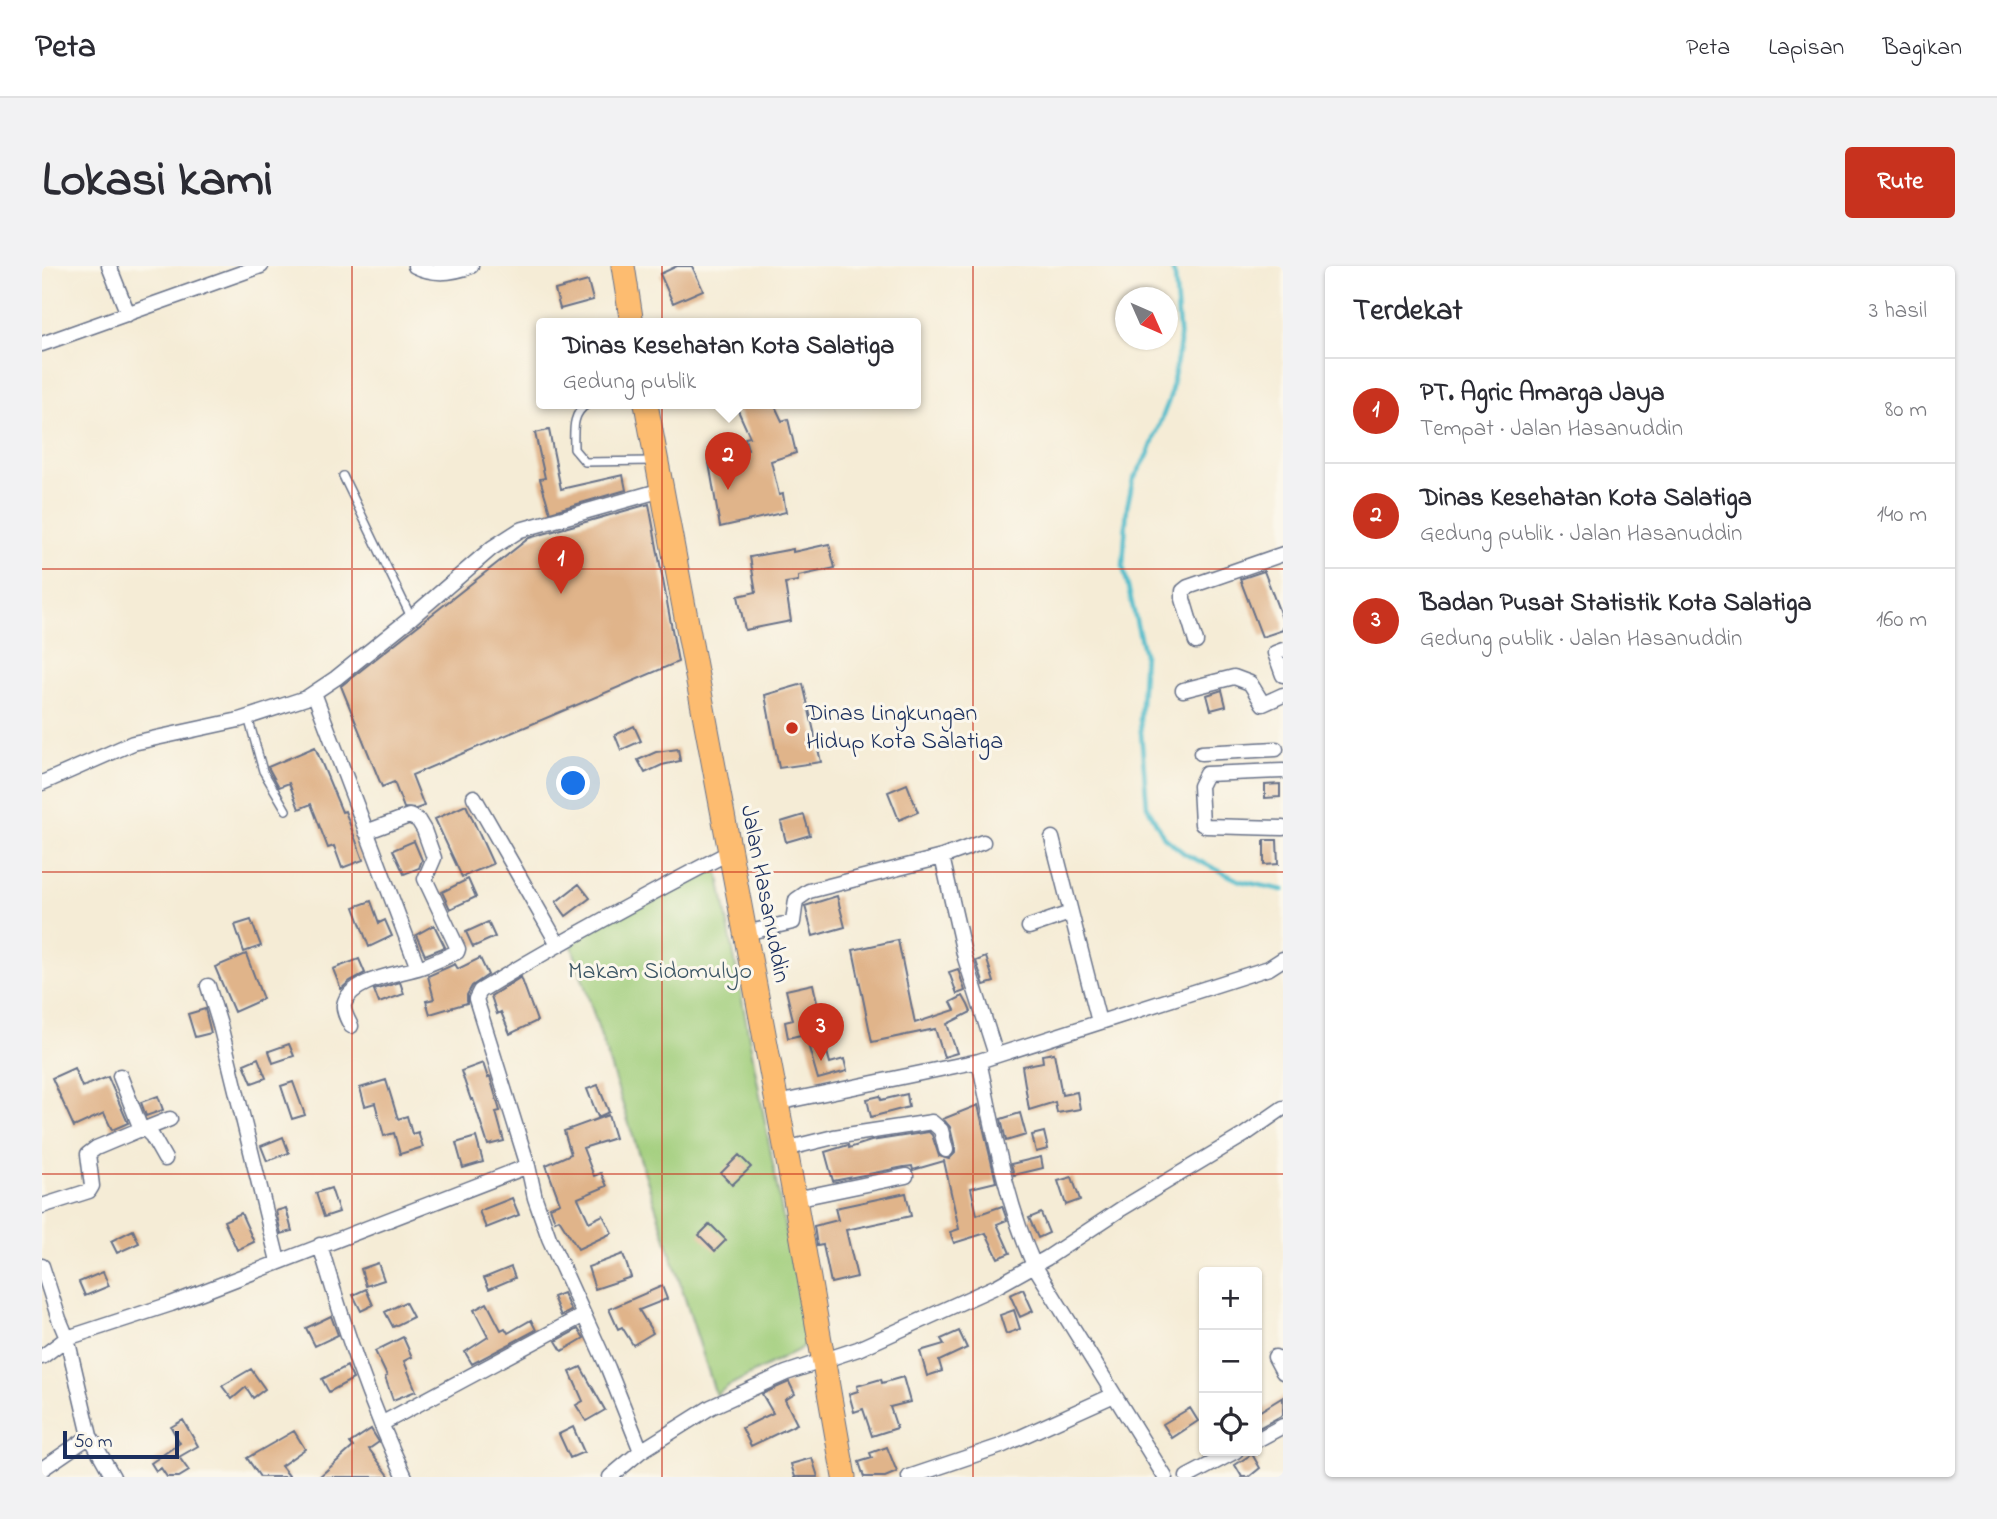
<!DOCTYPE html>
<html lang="id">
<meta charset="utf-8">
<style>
body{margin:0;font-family:"Indie Flower",sans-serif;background:#f2f2f3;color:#2b2b33}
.controls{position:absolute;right:21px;bottom:21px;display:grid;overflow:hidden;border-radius:7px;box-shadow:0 2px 5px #0004}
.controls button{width:63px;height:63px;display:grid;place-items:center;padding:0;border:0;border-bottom:2px solid #e1e1e2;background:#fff;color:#2b2b33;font:35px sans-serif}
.compass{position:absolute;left:1073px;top:21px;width:63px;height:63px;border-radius:50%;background:#fff;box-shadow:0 2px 5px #0004;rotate:135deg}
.scale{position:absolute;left:21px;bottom:18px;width:116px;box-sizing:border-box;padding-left:7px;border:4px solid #1b2f5e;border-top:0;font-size:19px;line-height:24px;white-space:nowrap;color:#1b2f5e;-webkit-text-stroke:5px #fbf7ec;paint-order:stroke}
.you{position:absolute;left:532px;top:518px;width:24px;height:24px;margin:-18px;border:5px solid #fff;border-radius:50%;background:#1a73e8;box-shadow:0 0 0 10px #1a73e833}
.badge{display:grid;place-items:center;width:46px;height:46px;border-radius:50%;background:#c8321e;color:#fff;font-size:23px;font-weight:700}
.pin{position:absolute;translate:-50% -58px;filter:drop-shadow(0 2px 4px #0008)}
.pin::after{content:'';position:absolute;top:37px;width:24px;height:21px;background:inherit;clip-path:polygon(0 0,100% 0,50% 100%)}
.popup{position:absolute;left:494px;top:52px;width:385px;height:91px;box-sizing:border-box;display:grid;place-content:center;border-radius:7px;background:#fff;filter:drop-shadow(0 2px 5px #0005);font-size:23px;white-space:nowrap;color:#7c7c81}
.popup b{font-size:26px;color:#2b2b33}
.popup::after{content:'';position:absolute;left:50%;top:100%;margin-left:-14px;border:14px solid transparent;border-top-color:#fff}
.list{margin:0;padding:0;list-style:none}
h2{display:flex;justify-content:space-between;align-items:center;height:91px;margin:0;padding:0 28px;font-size:30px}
h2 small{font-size:23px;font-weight:400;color:#7c7c81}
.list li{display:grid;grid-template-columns:46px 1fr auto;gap:21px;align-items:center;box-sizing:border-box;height:105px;padding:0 28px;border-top:2px solid #e1e1e2}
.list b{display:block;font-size:26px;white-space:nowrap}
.list p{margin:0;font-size:23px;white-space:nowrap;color:#7c7c81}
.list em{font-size:23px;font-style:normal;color:#7c7c81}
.icon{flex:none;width:38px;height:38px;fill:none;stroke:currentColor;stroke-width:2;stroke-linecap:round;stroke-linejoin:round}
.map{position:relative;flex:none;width:1241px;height:1211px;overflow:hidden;border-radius:7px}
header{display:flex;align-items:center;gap:42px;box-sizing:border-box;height:98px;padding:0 35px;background:#fff;border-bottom:2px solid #e1e1e2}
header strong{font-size:33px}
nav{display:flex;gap:38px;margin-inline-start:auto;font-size:24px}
.intro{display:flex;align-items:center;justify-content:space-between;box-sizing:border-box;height:168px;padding:0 42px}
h1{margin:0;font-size:49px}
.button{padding:18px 32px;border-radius:7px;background:#c8321e;color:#fff;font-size:24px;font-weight:700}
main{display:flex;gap:42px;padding:0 42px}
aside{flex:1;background:#fff;border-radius:7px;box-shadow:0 2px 5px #0004}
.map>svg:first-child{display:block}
.green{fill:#a0cd7a;stroke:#5e7e6c;stroke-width:2}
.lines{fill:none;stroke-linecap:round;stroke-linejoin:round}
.stream{stroke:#50bccb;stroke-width:4.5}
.building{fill:#e0b48a}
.service-casing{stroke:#677188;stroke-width:10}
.minor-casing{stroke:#677188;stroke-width:17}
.primary-casing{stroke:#677188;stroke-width:25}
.service{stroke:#fff;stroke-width:7}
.minor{stroke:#fff;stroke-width:14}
.primary{stroke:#fdbc70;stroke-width:23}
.grid{fill:none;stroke:#c8321e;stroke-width:2;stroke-opacity:0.55}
.poi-dot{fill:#c8321e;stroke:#fbf7ec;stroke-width:2.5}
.labels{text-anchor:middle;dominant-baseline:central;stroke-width:6;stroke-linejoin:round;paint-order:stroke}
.poi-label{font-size:24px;fill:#1b2f5e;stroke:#fbf7ec;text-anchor:start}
.street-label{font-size:24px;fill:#1b2f5e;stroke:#fbf7ec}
.park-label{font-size:24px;fill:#3c5665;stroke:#fbf7ec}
</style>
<header>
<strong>Peta</strong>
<nav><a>Peta</a><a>Lapisan</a><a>Bagikan</a></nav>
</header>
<div class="intro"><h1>Lokasi kami</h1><a class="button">Rute</a></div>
<main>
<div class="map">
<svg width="1241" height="1211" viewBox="0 0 1241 1211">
<rect width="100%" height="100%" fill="#fbf7ec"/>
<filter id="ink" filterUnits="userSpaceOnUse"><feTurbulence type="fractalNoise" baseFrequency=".0143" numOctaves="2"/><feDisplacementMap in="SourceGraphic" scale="14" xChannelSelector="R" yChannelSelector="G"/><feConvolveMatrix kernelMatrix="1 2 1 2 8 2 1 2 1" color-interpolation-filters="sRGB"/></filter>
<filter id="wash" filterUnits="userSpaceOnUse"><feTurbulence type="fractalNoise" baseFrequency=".00686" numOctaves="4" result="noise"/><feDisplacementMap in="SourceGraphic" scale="28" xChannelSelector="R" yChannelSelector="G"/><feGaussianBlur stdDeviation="1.57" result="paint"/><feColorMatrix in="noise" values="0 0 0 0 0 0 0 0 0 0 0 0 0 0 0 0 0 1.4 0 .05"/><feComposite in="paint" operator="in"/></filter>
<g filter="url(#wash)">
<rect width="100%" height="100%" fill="#f5ecd6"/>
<path class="green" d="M674 594 746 979 774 1075 686 1120 674 1129 527 671Z"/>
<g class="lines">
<path class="stream" d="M1129 0 1133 11 1138 77 1128 131 1106 189 1091 214 1085 241 1081 300 1102 388 1098 454 1105 540 1122 571 1143 588 1198 615 1241 624"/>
</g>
<g id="blocks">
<path class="building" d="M635 0H650L661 24 631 37 618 8Z
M546 15 551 34 518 43 513 24Z
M693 138H732L740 155 746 153 754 187 729 195 737 229 741 228 744 246 678 261 666 191 706 184 703 172 708 171Z
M507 164 519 223 581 209 584 224 508 246 498 213 503 212 493 167Z
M607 238 636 396 370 509 382 540 374 543 362 542 352 516 340 521 299 420 487 272Z
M787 278 793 302 756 310V315L743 317 749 355 703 364 696 330 714 326 708 291 751 283V286Z
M1222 305 1241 355V364L1220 371 1198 313Z
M761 418 779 496 737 502 723 429Z
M1180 424 1184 440 1169 444 1165 429Z
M592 460 599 475 579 484 573 469Z
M273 481 300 546 303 545 321 594 300 602 292 580 286 582 269 538 257 543 247 517 237 521 226 501Z
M636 483 638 495 620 499 603 507 596 494 614 486Z
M865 518 876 546 857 554 846 526Z
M1238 518V531L1223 532V519Z
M424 539 451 598 420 611 393 553Z
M762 549 768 569 744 576 739 556Z
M1222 574H1235L1236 598 1222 599Z
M372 575 380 594 377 602 362 608 351 584Z
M426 613 434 631 408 643 400 626Z
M537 618 548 632 524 650 514 636Z
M795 630 803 661 771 670 763 640Z
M329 635 337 657 343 654 350 670 327 681 312 641Z
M209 654 219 680 202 686 193 659Z
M446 656 453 671 431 681 424 666Z
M392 659 403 681 383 689 374 669Z
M856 674 873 757 913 744 909 736 921 730 926 739 929 746 905 758 915 787 902 791 893 763 830 776 811 684Z
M204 688 221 733 192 746 173 701Z
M944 691 952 716 942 719 934 695Z
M438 692 446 709 430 720 425 729V737L388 748 384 735 392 733 386 710 413 698 416 703Z
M317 693 323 707 308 715 299 723 291 703Z
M916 703 923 725 915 728 907 706Z
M479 711 495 755 468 768 459 746 455 748 449 730Z
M358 716 362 728 337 737 332 724Z
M771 718 781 764H779L788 797 802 793 805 805 776 813 763 768 746 772 743 756 751 754 744 724Z
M163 743 169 767 153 771 146 748Z
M247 778 252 790 231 797 227 785Z
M1012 787 1020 829 1035 826 1038 843 1015 847 1013 836 987 844 980 800 1001 796 1000 789Z
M216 792 224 812 210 817 202 798Z
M441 797 446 812 448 811 458 845 454 846 462 875 446 879 431 833 429 834 419 805Z
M32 802 40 821 66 811 86 857 70 864 62 847 32 861 10 812Z
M344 814 356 853 365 850 370 868 376 866 381 881 358 888 352 867 342 870 333 837 323 840 318 822Z
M251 816 263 849 250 853 239 820Z
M556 819 567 846 556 851 545 823Z
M865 828 867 841 829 851 825 833 838 830 839 834Z
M116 830 121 844 104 850 99 836Z
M936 839 954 916 929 922 935 949 960 940 965 954 955 958 968 987 956 992 944 967 912 977 908 966 917 963 902 895 871 904 870 900 862 901 791 915 783 886 806 879 807 882 829 875 887 866 890 869 897 890 907 893 913 887V882L908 861 901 853Z
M978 847 984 869 964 875 959 853Z
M566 849 573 872 541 882 552 910 559 907 565 920 536 932 547 956 561 949 570 967 536 983 517 953 513 955 508 941 518 937 504 899 529 888 522 865Z
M1002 866 1006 883 994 886 990 869Z
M241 871 247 887 225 895 219 880Z
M434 871 441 896 421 902 414 877Z
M697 889 709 901 690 919 679 907Z
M999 891 1001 902 972 909 969 898Z
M1030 911 1038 934 1024 939 1016 915Z
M289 922 297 946 282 951 274 927Z
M864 927 869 950 804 964 815 1011 789 1017 781 979 775 980 772 960 796 954 793 942Z
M470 932 477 949 444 962 437 945Z
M244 942 250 965 239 968 234 945Z
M199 947 212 976 195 984 182 955Z
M999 947 1007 967 996 972 987 952Z
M668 958 684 974 673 985 657 969Z
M91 964 97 977 75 987 69 975Z
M581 988 589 1011 553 1023 546 1001Z
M336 997 342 1014 324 1020 319 1003Z
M469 1001 473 1012 447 1023 442 1012Z
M61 1006 67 1020 43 1030 37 1016Z
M620 1020 625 1033 597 1044 611 1067 591 1079 580 1061 576 1063 567 1043Z
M324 1023 331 1039 319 1045 311 1029Z
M981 1023 991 1045 978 1051 968 1029Z
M521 1027 529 1045 519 1050 511 1031Z
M363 1036 371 1051 351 1061 343 1046Z
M445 1037 459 1064 463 1062 466 1067 489 1054 494 1064 430 1098 423 1086 446 1071 432 1044Z
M972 1044 978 1063 964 1068 958 1049Z
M289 1050 296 1069 273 1080 264 1062Z
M536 1063 542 1072 520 1085 514 1075Z
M917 1065 925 1082 897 1095 900 1105 885 1110 878 1085 902 1078 899 1073Z
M361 1071 370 1091 362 1095 374 1125 351 1134 343 1111 345 1110 333 1085Z
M305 1100 311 1113 287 1126 280 1113Z
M539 1101 563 1144 544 1155 534 1139 541 1135 528 1106Z
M209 1103 223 1123 211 1132 204 1121 190 1133 180 1120Z
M861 1111 868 1136 848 1141 855 1162 830 1170 821 1143 812 1146 807 1128 816 1125 815 1120 839 1113 840 1117Z
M747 1116 753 1128 743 1134 755 1158 709 1180 700 1162 731 1147 720 1128Z
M1241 1131V1149L1215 1163V1147Z
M1148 1142 1156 1155 1130 1172 1121 1158Z
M141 1154 156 1180 137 1191 147 1205 137 1211H125L119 1202 114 1205 109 1197 138 1177 129 1161Z
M531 1161 542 1186 528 1192 517 1168Z
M329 1163 337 1176 327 1183 348 1211H277L311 1181 308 1177Z
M252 1165 263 1183 239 1200 248 1211H218L205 1192Z
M845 1181 855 1206 843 1211H822L817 1196 830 1192 828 1187Z
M1210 1188 1218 1202 1207 1211H1200L1193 1199Z
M770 1192 776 1211H753L749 1198Z"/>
</g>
</g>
<g filter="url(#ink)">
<use href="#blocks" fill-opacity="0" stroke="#677188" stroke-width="2"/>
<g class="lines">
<g class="service-casing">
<path id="service" d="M546 138C529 147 532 166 532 183L543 196 610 195
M301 210 369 351
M206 451 221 505 244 544"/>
</g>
<g class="minor-casing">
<path id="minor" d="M67 0 86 48
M373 0C391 9 411 7 429 0
M0 78 219 0
M1154 376 1141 333V325L1146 321 1241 288
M1241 384 1233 387 1241 409
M1141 424 1192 411 1208 417 1221 438 1241 429
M272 427 376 702
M1159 487 1234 483
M1241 505 1164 508 1158 520 1160 558 1164 560 1241 562
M0 517 91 477 197 454 264 432 294 412 370 351 450 282 478 264 620 224
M432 531 516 678
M1010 572 1057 756
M900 591 923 692 954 789
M987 661 1028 647
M703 667 751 656 754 634 767 625 900 591 941 576
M166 720 178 759 236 995
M309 760C306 754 301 746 302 739 307 713 359 708 379 701 391 697 403 691 415 686L416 683 383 613 392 592 382 564 376 554 367 550 324 566
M937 795 1227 702 1241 693
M78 810 99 863
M735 837 937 795C952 864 963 934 992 999L1123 1211
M103 863 128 853
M743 883 792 871 890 856 899 864 904 884
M753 933 864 910
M0 940 47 925 50 920 46 888 54 882 99 863H103L110 870 123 893
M278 979C301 1058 327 1137 363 1211
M0 1000 17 1053 25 1072 48 1170 71 1211
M0 1091 25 1072 129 1038 486 900
M1233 1091 1241 1106
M339 1158 542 1049
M1215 1174 1241 1160
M599 1185 566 1102 507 972 493 932 486 900 434 733 438 725C520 675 603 630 688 586
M0 1203 48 1170
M568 1211 599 1185 669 1141 744 1107 816 1083 955 1020 1005 992 1079 943 1202 869 1241 842
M867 1211 959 1180 1072 1129
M1145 1211 1194 1185"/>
</g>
<g class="primary-casing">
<path id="primary" d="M581 0 590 58
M604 138 753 933 802 1211"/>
</g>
<use href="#service" class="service"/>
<use href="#minor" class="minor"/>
<use href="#primary" class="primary"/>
</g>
</g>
<path class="grid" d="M310 0V1211M620 0V1211M931 0V1211M0 303H1241M0 606H1241M0 908H1241"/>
<circle class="poi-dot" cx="750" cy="462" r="7"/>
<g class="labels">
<g class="poi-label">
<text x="764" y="448">Dinas Lingkungan<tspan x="764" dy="28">Hidup Kota Salatiga</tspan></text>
</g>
<g class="street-label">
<text transform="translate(722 628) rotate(79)">Jalan Hasanuddin</text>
</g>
<g class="park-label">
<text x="618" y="706">Makam Sidomulyo</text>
</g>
</g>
</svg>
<div class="controls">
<button>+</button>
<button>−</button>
<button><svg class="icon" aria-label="locate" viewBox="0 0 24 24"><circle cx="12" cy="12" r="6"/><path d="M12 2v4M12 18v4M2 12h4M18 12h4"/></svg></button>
</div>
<svg class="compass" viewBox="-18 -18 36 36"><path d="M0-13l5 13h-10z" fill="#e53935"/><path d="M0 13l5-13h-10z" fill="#7c7c81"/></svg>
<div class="scale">50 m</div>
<div class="you"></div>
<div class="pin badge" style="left:519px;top:328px">1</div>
<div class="pin badge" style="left:686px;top:224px">2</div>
<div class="popup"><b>Dinas Kesehatan Kota Salatiga</b>Gedung publik</div>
<div class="pin badge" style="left:779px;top:795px">3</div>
</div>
<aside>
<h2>Terdekat<small>3 hasil</small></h2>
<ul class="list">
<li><span class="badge">1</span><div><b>PT. Agric Amarga Jaya</b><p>Tempat · Jalan Hasanuddin</p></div><em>80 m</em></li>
<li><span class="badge">2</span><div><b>Dinas Kesehatan Kota Salatiga</b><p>Gedung publik · Jalan Hasanuddin</p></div><em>140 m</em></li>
<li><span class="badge">3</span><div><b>Badan Pusat Statistik Kota Salatiga</b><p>Gedung publik · Jalan Hasanuddin</p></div><em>160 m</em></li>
</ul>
</aside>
</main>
